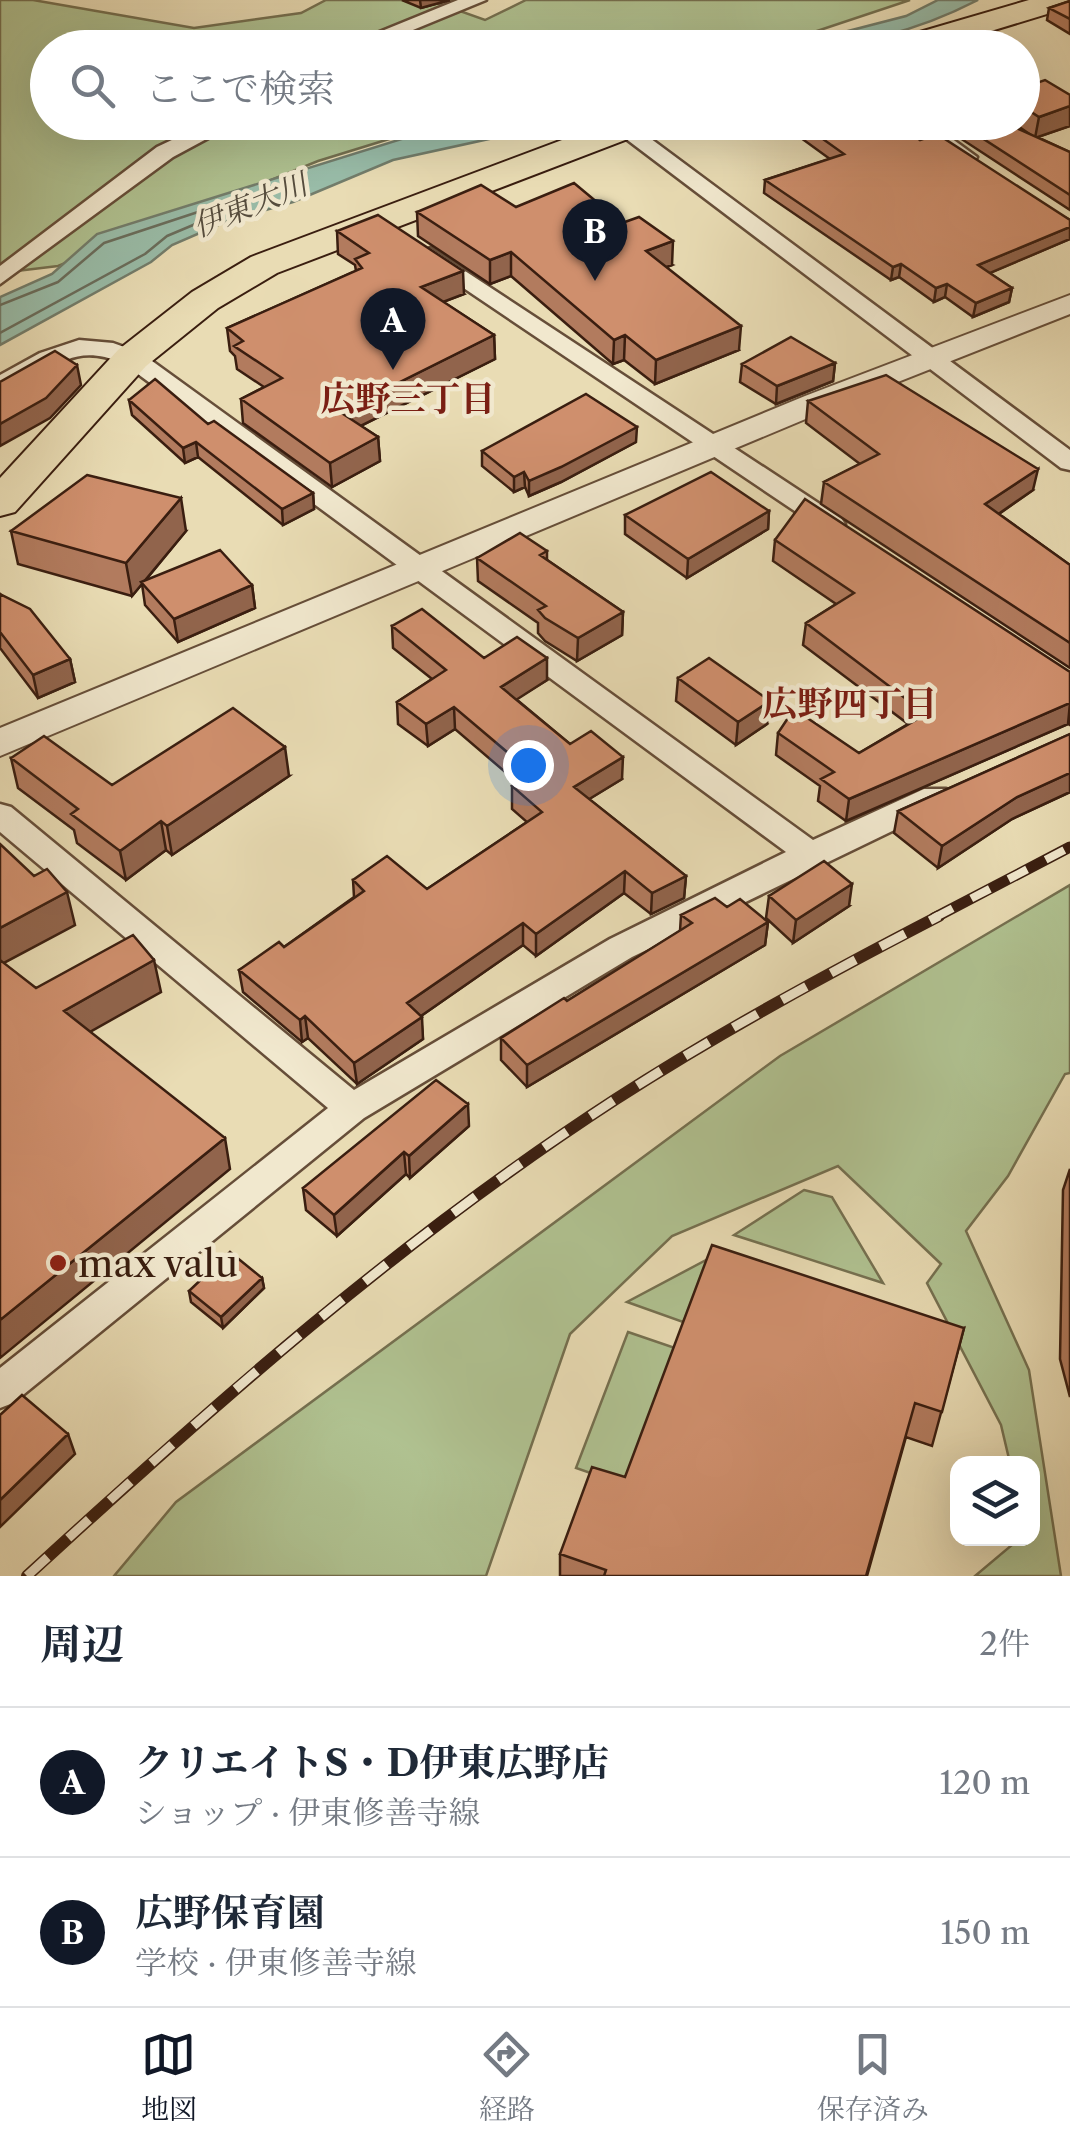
<!DOCTYPE html>
<html lang="ja">
<meta charset="utf-8">
<style>
body{margin:0;font-family:"Libre Caslon Text","Noto Serif JP",serif;background:#f2f2f3;color:#1f2937}
.controls{position:absolute;right:30px;bottom:30px;display:grid;overflow:hidden;border-radius:20px;box-shadow:0 10px 40px #0002}
.controls button{width:90px;height:90px;display:grid;place-items:center;padding:0;border:0;border-bottom:2px solid #e0e1e3;background:#fff;color:#1f2937;font:50px sans-serif}
.you{position:absolute;left:528px;top:765px;width:35px;height:35px;margin:-25px;border:8px solid #fff;border-radius:50%;background:#1a73e8;box-shadow:0 0 0 15px #1a73e833}
.badge{display:grid;place-items:center;width:65px;height:65px;border-radius:50%;background:#111827;color:#fff;font-size:32px;font-weight:700}
.pin{position:absolute;translate:-50% -82px;filter:drop-shadow(0 2px 5px #0008)}
.pin::after{content:'';position:absolute;top:52px;width:35px;height:30px;background:inherit;clip-path:polygon(0 0,100% 0,50% 100%)}
.list{margin:0;padding:0;list-style:none}
h2{display:flex;justify-content:space-between;align-items:center;height:130px;margin:0;padding:0 40px;font-size:42px}
h2 small{font-size:32px;font-weight:400;color:#747a83}
.list li{display:grid;grid-template-columns:65px 1fr auto;gap:30px;align-items:center;box-sizing:border-box;height:150px;padding:0 40px;border-top:2px solid #e0e1e3}
.list b{display:block;font-size:38px;white-space:nowrap}
.list p{margin:0;font-size:32px;white-space:nowrap;color:#747a83}
.list em{font-size:32px;font-style:normal;color:#747a83}
.icon{flex:none;width:55px;height:55px;fill:none;stroke:currentColor;stroke-width:2;stroke-linecap:round;stroke-linejoin:round}
.map{position:relative;flex:none;width:1070px;height:1576px;overflow:hidden}
.search{position:absolute;background:#fff;box-shadow:0 10px 40px #0002;left:30px;right:30px;top:30px;height:110px;display:flex;align-items:center;gap:25px;box-sizing:border-box;padding:0 35px;border-radius:55px;color:#747a83;font-size:38px}
.sheet{height:430px;background:#fff}
nav{display:flex;justify-content:space-around;align-items:center;box-sizing:border-box;height:140px;border-top:2px solid #e0e1e3;background:#fff;font-size:28px;color:#747a83}
nav a{display:grid;justify-items:center;gap:5px}
nav .on{color:#111827}
.map>svg:first-child{display:block}
.green{fill:#b0c291;stroke:#757050;stroke-width:2.5}
.water{fill:#99bca8;stroke:#737d6b;stroke-width:2.5}
.lines{fill:none;stroke-linecap:round;stroke-linejoin:round}
.shore{stroke:#6a6d5c;stroke-width:2.5}
.minor-casing{stroke:#664e39;stroke-width:5}
.tertiary-casing{stroke:#664e39;stroke-width:4}
.primary-casing{stroke:#3a1e10;stroke-width:4}
.minor{fill:#f1e8ce;fill-rule:evenodd}
.tertiary{fill:#f1e8ce;fill-rule:evenodd}
.primary{fill:#e9dcb4;fill-rule:evenodd}
.rail-far1-casing{stroke:#3a1e10;stroke-width:11}
.rail-casing{stroke:#3a1e10;stroke-width:12}
.rail-far1{stroke:#f1e8ce;stroke-width:8;stroke-dasharray:21;stroke-linecap:butt}
.rail{stroke:#f1e8ce;stroke-width:9;stroke-dasharray:28;stroke-linecap:butt}
.wall{fill:#b27b5e;stroke:#3a1e10;stroke-width:2.5}
.shaded-wall{fill:#91644c;stroke:#3a1e10;stroke-width:2.5}
.building{fill:#cf8f6d;stroke:#3a1e10;stroke-width:2.5}
.poi-dot{fill:#8f2418;stroke:#f1e8ce;stroke-width:4}
.labels{text-anchor:middle;dominant-baseline:central;stroke-width:9;stroke-linejoin:round;paint-order:stroke}
.far-water-label{font-size:30px;font-style:italic;fill:#564d3e;stroke:#f1e8ce}
.neighbourhood-label{font-size:35px;font-weight:bold;fill:#7a1f14;stroke:#f1e8ce}
.near-poi-label{font-size:38px;fill:#3a1e10;stroke:#f1e8ce;text-anchor:start}
</style>
<div class="map">
<svg width="1070" height="1576" viewBox="0 0 1070 1576">
<rect width="100%" height="100%" fill="#e9dcb4"/>
<filter id="stains"><feTurbulence type="fractalNoise" baseFrequency=".002" numOctaves="4"/><feColorMatrix values="0 0 0 0 .2 0 0 0 0 .09 0 0 0 0 .02 0 0 0 .5 -.17"/></filter>
<radialGradient id="worn" r=".72"><stop offset=".6" stop-color="#630" stop-opacity="0"/><stop offset="1" stop-color="#630" stop-opacity=".3"/></radialGradient>
<path class="green" d="M0 0H33L194 28 301 13 326 0H429L485 20 526 0H910L814 32 739 47 48 48V122L441 123 318 161 58 266 0 273Z
M1070 885V1073L1065 1074 1008 1176 966 1231 1029 1370 1061 1576H975L1019 1539 1032 1538V1464L1010 1463 1001 1425 927 1283 941 1264 838 1166 672 1236 570 1334 486 1576H114L176 1502 780 1056Z
M804 1190 832 1197 883 1283 734 1235Z
M723 1251 683 1322 627 1302Z
M628 1332 675 1348 625 1485 576 1468Z"/>
<path class="water" d="M938 0H978C918 31 853 48 786 47L906 16Z
M456 122 562 123 393 160 293 202 225 222 172 245 151 262 0 345V297L52 274 97 234Z"/>
<g class="lines">
<path class="shore" d="M0 305 58 282 104 243 201 211 207 213 205 220 167 236 145 254 0 333"/>
<g class="minor-casing">
<path id="minor" d="M458 0H486L369 48H340Z
M210 122H238L173 157 0 284V266L157 147Z
M904 122H929L977 157 974 162H958Z
M617 124H631L1070 450V470L1061 468 617 132Z
M430 248 841 518 845 524 841 530H823L422 260 419 255Z
M79 340 113 343 141 353 813 840 924 789H946L950 797 946 805 632 957 364 1118 13 1403 0 1408V1368L328 1108 0 832V804L11 807 354 1090 610 939 786 852 123 363C64 338 50 380 0 392V375L40 353Z"/>
</g>
<g class="tertiary-casing">
<path id="tertiary" d="M1070 295V314L827 410 0 756V728L805 396Z"/>
</g>
<g class="primary-casing">
<path id="primary" d="M1029 0H1070V7L935 48H884L889 41Z
M610 122H658L654 129 277 273 218 308 146 366 15 512 0 516V478L118 350 192 292 251 257Z"/>
</g>
<use href="#minor" class="minor"/>
<use href="#tertiary" class="tertiary"/>
<use href="#primary" class="primary"/>
<g class="rail-far1-casing">
<path id="rail-far1" d="M934 918 1070 847"/>
</g>
<g class="rail-casing">
<path id="rail" d="M27 1576C213 1405 403 1237 616 1099 720 1032 829 973 939 916"/>
</g>
<use href="#rail-far1" class="rail-far1"/>
<use href="#rail" class="rail"/>
</g>
<path class="wall" d="M402 0H450L421 8Z
M1070 1V34L1047 20 1049 8Z
M1022 88 1070 126 1037 137 1070 152V210L960 138 962 125 1031 135 1012 122H1022Z
M779 122H896L920 140 1070 220V239L989 273 1012 288 1009 302 973 317 945 297 934 302 899 277 891 280 764 193 765 180 830 159Z
M516 207 672 265 666 267 739 350 655 384 624 360 613 364 511 276 490 284 418 236 417 212Z
M337 231 464 294 443 302 494 335 495 359 361 426 378 437 380 461 332 487 243 423 241 399 264 387 237 369 235 356 230 351 227 328 356 271 355 265 338 254Z
M835 363 833 381 776 404 740 382 742 364Z
M129 400 208 424 313 493 314 509 283 525 198 457 185 463 132 415Z
M808 401 1033 490 999 514 1070 565V668L821 504 824 482 860 464 806 423Z
M636 442 561 482 529 496 525 487 514 492 482 466V451Z
M769 511 768 529 687 578 625 534V515Z
M11 531H186L145 581 252 585 255 608 178 642 145 605 142 584 132 596 18 564Z
M775 540 1070 672V725L1068 724 846 821 818 801 820 786 776 755 778 733 859 753 908 724 803 645 806 623 836 604 773 561Z
M547 551V560L623 612 622 635 577 661 545 641 538 633V623L478 581 477 558Z
M0 594 70 659 75 682 38 698 0 648Z
M392 626 547 680 516 699 570 744 622 779 589 799 686 876 684 898 651 914 624 893 536 956 523 945 421 1016 423 1039 357 1084 308 1038 302 1042 243 992 239 970 284 947 354 897 353 880 427 889 527 822 512 809V786L518 783 455 729 428 746 398 724 397 702 432 679 393 648Z
M678 678 767 724 736 745 676 701Z
M1070 734V792L1012 819 938 868 894 833 898 811Z
M11 758 112 785 289 776 172 855 166 850 126 880 77 843 74 830 18 788Z
M769 896 849 906 793 943 766 918Z
M727 907 768 922 765 945 527 1087 501 1060V1038L567 1001 680 931 681 915Z
M469 1126 410 1178 406 1174 337 1236 306 1210 303 1188Z
M1070 1169V1397L1060 1359 1063 1190Z
M262 1278 264 1288 223 1328 191 1302 189 1291Z
M964 1328 932 1446 906 1437 867 1576H560V1554L625 1477Z"/>
<path class="shaded-wall" d="M420 0H450L421 8Z
M1070 106V126L1035 138 1039 117Z
M1070 227V239L976 279 978 265Z
M673 241 672 265 645 275 646 251Z
M511 252V276L490 284V260Z
M901 264 899 277 891 280 893 267Z
M463 271 464 294 422 310 421 287Z
M947 284 945 297 934 302 936 288Z
M1012 288 1009 302 973 317 976 303Z
M741 326 739 350 655 384 656 360Z
M494 335 495 359 342 435 340 412Z
M625 335 624 360 613 364 614 340Z
M835 363 833 381 776 404 777 386Z
M77 365 81 385 50 418 0 446V424Z
M637 427 636 442 561 482 529 496V481Z
M378 437 380 461 332 487 330 463Z
M196 442 198 457 185 463 183 448Z
M1038 469 1033 490 981 526 985 504Z
M524 472 525 487 514 492V477Z
M313 493 314 509 283 525 282 509Z
M181 498 186 531 132 596 126 563Z
M769 511 768 529 687 578 688 559Z
M252 585 255 608 178 642 174 619Z
M623 612 622 635 577 661 578 638Z
M547 658V680L502 709 501 687Z
M70 659 75 682 38 698 33 675Z
M770 701 767 724 736 745 738 722Z
M1070 703 1068 724 846 821 849 799Z
M454 707 455 729 428 746 426 724Z
M285 747 289 776 172 855 167 826Z
M623 757 622 779 573 809 574 787Z
M1070 773V792L1012 819 938 868 942 846 1017 797Z
M161 821 166 850 126 880 120 851Z
M625 871 624 893 536 956V934Z
M686 876 684 898 651 914 652 893Z
M852 884 849 906 793 943 796 920Z
M67 892 75 925 0 965V928Z
M768 922 765 945 527 1087V1065Z
M523 923V945L408 1025 407 1003Z
M154 960 161 992 72 1042 64 1011Z
M305 1016 308 1038 302 1042 300 1020Z
M422 1017 423 1039 357 1084 354 1063Z
M468 1104 469 1126 410 1178 409 1156Z
M225 1138 230 1169 0 1358V1320Z
M404 1152 406 1174 337 1236 334 1215Z
M262 1278 264 1288 223 1328 221 1317Z
M68 1434 75 1454 0 1527V1500Z"/>
<path class="building" d="M1070 1V19L1049 8Z
M1045 80 1070 95V106L1039 117 1022 106V88Z
M799 122H896L920 140 937 134 1070 220V227L978 265 1012 288 976 303 947 284 936 288 901 264 893 267 765 180 844 154Z
M970 122H1003L1070 152V195L962 125Z
M574 183 622 223 639 217 673 241 646 251 741 326 656 360 625 335 614 340 511 252 490 260 417 212 481 185 516 207Z
M378 215 463 271 421 287 494 335 340 412 378 437 330 463 241 399 282 378 234 346 243 341 227 328 362 268 355 259 369 253 337 231Z
M791 337 835 363 777 386 742 364Z
M55 351 77 365 46 398 0 424V382Z
M886 375 1038 469 985 504 1070 565V643L824 482 879 454 808 401Z
M155 379 208 424 214 421 313 493 282 509 196 442 183 448 129 400Z
M586 394 637 427 561 467 529 481 524 472 514 477 482 451Z
M711 472 769 511 688 559 625 515Z
M87 475 181 498 126 563 11 531Z
M805 499 1070 672V703L849 799 821 779 834 772 778 733 794 709 859 753 926 714 806 623 854 593 775 540Z
M520 533 547 551 540 555 623 612 578 638 545 618 538 610 546 606 477 558Z
M220 550 252 585 174 619 141 582Z
M0 594 30 609 70 659 33 675 0 632Z
M422 609 484 658 517 637 547 658 501 687 570 744 591 731 623 757 574 787 686 876 652 893 625 871 536 934 523 923 407 1003 422 1017 354 1063 305 1016 300 1020 239 970 279 942 284 947 364 891 353 880 387 856 427 889 542 812 512 786 533 774 454 707 426 724 397 702 446 670 392 626Z
M709 658 770 701 738 722 678 678Z
M233 708 285 747 167 826 161 821 120 851 71 814 78 809 11 758 44 736 112 785Z
M1070 734V773L1017 797 942 846 898 811Z
M0 844 34 876 47 869 67 892 0 928Z
M824 861 852 884 796 920 769 896Z
M715 898 727 907 740 899 768 922 527 1065 501 1038 564 998 567 1001 692 923 681 915Z
M133 935 154 960 64 1011 225 1138 0 1320V960L36 988Z
M436 1080 468 1104 409 1156 404 1152 334 1215 303 1188Z
M712 1245 964 1328 942 1412 915 1403 866 1576H604L606 1570 560 1554 592 1467 625 1477Z
M230 1252 262 1278 221 1317 189 1291Z
M22 1395 68 1434 0 1500V1415Z"/>
<circle class="poi-dot" cx="58" cy="1263" r="10"/>
<g class="labels">
<g class="far-water-label">
<text transform="translate(250 205) rotate(-22)">伊東大川</text>
</g>
<g class="neighbourhood-label">
<text x="408" y="398">広野三丁目</text>
<text x="850" y="703">広野四丁目</text>
</g>
<g class="near-poi-label">
<text x="78" y="1263">max valu</text>
</g>
</g>
<rect width="100%" height="100%" filter="url(#stains)"/>
<rect width="100%" height="100%" fill="url(#worn)"/>
</svg>
<div class="controls">
<button><svg class="icon" aria-label="layers" viewBox="0 0 24 24"><path d="M12 4l9 5-9 5-9-5zM3 14l9 5 9-5"/></svg></button>
</div>
<div class="you"></div>
<div class="pin badge" style="left:393px;top:370px">A</div>
<div class="pin badge" style="left:595px;top:281px">B</div>
<div class="search"><svg class="icon" aria-label="search" viewBox="0 0 24 24"><circle cx="10" cy="10" r="6"/><path d="M15 15l6 6"/></svg>ここで検索</div>
</div>
<section class="sheet">
<h2>周辺<small>2件</small></h2>
<ul class="list">
<li><span class="badge">A</span><div><b>クリエイトS・D伊東広野店</b><p>ショップ · 伊東修善寺線</p></div><em>120 m</em></li>
<li><span class="badge">B</span><div><b>広野保育園</b><p>学校 · 伊東修善寺線</p></div><em>150 m</em></li>
</ul>
</section>
<nav>
<a class="on"><svg class="icon" aria-label="map" viewBox="0 0 24 24"><path d="M3 6l6-2 6 2 6-2v14l-6 2-6-2-6 2zM9 4v14M15 6v14"/></svg>地図</a>
<a><svg class="icon" aria-label="directions" viewBox="0 0 24 24"><path d="M12 3l9 9-9 9-9-9zM9 14v-3h6M13 9l2 2-2 2"/></svg>経路</a>
<a><svg class="icon" aria-label="saved" viewBox="0 0 24 24"><path d="M7 4h10v16l-5-4-5 4z"/></svg>保存済み</a>
</nav>
